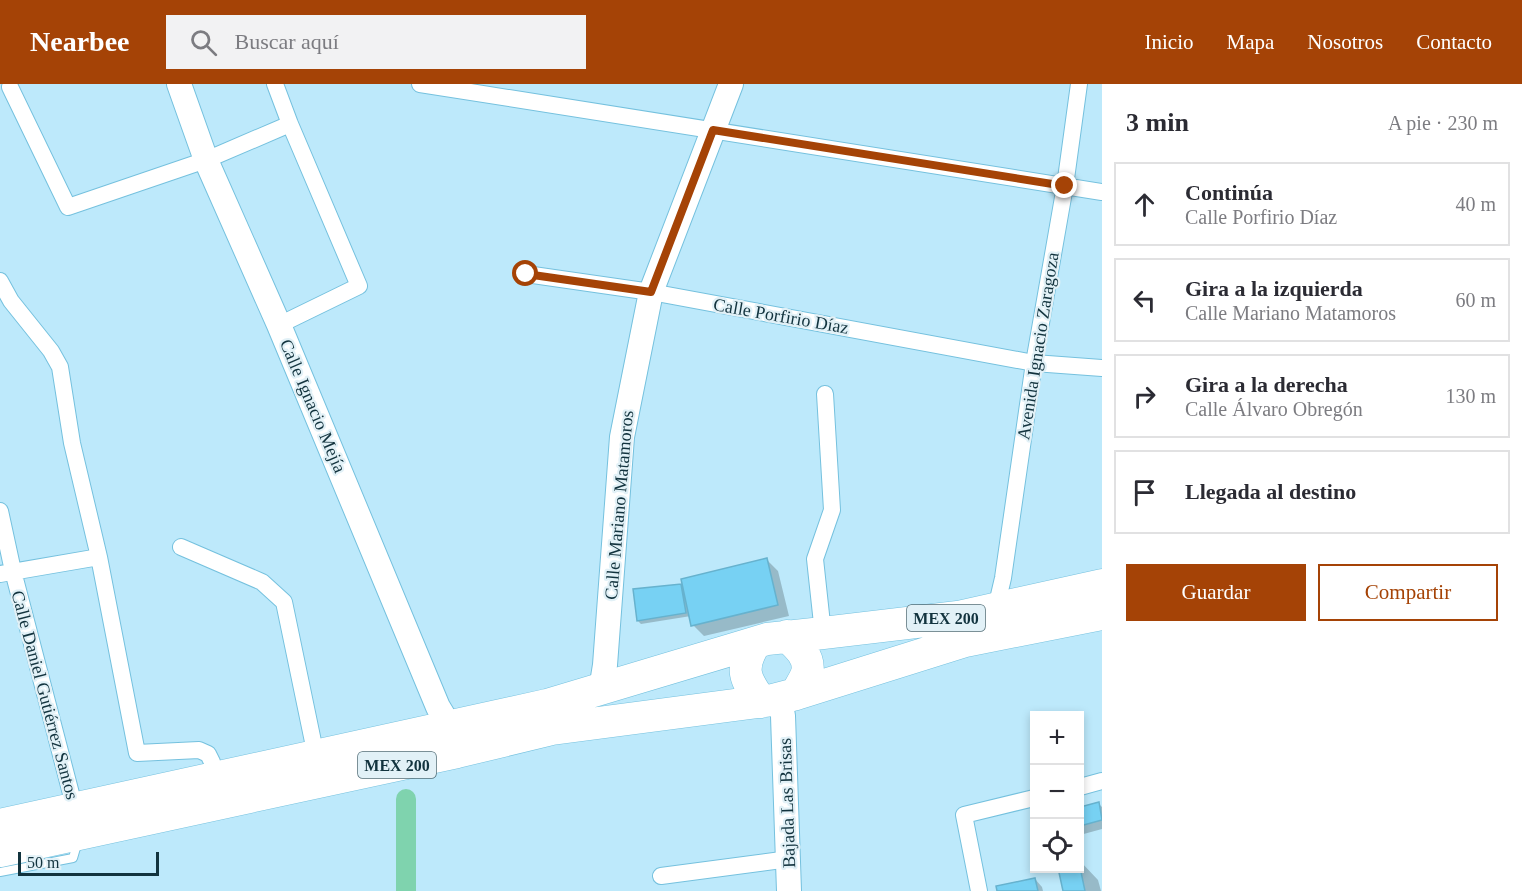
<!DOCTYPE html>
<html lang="es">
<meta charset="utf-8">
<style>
body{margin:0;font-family:Georgia,serif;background:#f2f2f3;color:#2b2b33}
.controls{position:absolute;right:18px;bottom:18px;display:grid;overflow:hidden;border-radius:0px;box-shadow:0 3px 9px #0003}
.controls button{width:54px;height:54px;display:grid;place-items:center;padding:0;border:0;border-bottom:2px solid #e1e1e2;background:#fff;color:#2b2b33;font:30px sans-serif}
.scale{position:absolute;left:18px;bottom:15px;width:141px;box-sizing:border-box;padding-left:6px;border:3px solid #12333e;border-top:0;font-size:16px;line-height:21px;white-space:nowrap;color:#12333e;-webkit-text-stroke:4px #e2f1f7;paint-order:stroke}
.stop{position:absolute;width:18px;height:18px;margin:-14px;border:4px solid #a54306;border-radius:50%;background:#fff}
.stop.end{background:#a54306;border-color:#fff;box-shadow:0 2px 6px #0008}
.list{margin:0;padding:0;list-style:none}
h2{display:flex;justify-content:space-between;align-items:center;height:78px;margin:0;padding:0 24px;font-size:26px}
h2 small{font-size:20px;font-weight:400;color:#7c7c81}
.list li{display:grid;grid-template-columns:39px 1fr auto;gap:18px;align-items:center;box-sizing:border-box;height:84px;margin:0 12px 12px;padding:0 12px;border:2px solid #e1e1e2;border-radius:0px}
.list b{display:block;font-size:22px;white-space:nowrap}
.list p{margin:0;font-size:20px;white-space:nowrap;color:#7c7c81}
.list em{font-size:20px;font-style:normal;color:#7c7c81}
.actions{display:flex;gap:12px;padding:18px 24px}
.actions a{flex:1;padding:14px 0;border:2px solid #a54306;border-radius:0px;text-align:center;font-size:21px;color:#a54306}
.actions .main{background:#a54306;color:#fff}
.icon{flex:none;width:33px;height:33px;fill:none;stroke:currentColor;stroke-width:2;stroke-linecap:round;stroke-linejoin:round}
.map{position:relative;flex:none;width:1102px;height:807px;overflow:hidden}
header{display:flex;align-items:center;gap:36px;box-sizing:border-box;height:84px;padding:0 30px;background:#a54306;color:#fff}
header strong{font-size:28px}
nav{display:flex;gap:33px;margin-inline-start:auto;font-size:21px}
.search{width:420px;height:54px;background:#f2f2f3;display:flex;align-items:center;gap:15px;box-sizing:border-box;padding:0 21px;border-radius:0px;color:#7c7c81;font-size:22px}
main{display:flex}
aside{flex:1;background:#fff}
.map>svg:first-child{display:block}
.shadow{fill:#0003}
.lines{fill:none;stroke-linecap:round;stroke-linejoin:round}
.canal{stroke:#7fd3ae;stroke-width:20}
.building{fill:#77d1f3;stroke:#66b2ce;stroke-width:1.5}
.lane-casing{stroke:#75c1de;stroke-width:10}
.street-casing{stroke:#75c1de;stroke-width:18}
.secondary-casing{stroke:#75c1de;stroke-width:26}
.highway-casing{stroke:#75c1de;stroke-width:33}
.lane{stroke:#fff;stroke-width:8}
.street{stroke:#fff;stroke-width:16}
.secondary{stroke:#fff;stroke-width:24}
.highway{stroke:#fff;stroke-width:32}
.route{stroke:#a54306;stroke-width:8}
.labels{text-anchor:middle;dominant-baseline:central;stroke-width:4.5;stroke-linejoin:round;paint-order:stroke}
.shield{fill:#e2f1f7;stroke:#506c76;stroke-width:1.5}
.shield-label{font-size:16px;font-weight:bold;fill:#12333e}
.street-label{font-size:18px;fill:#12333e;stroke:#e2f1f7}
</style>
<header>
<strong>Nearbee</strong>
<div class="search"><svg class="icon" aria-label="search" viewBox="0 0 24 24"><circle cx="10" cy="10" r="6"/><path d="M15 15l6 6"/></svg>Buscar aquí</div>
<nav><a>Inicio</a><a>Mapa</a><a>Nosotros</a><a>Contacto</a></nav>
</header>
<main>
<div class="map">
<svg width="1102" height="807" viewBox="0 0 1102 807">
<rect width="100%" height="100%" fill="#bde9fb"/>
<path class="shadow" d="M767 476 778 487 789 532 704 552 693 541 691 532 641 540 638 537 681 502 685 505Z
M1099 720 1102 723V745L1080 751V724Z
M1080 777 1098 796 1101 807H1064L1080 784Z
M1035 795 1042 803 1043 807H999Z"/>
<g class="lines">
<path class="canal" d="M406 807V715"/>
</g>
<path class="building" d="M767 474 778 521 691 542 681 495Z
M681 500 686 529 637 537 633 505Z
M1099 718 1102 736 1080 742V723Z
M1080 783 1085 807H1063L1058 784H1080Z
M1035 794 1038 807H997L996 802Z"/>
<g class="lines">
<g class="lane-casing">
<path id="lane" d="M0 788 73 774 78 757"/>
</g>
<g class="street-casing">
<path id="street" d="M275 0 290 40 359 202 279 241
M420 0 1102 108
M10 3 68 123 206 76 290 40
M526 190 651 208 1034 279 1102 284
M0 197 11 217 51 267 60 283 72 359 99 473 137 669 199 666 208 670 212 678 214 694
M0 427 13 487 75 725
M181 463 262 498 284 518 316 672
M0 490 99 473
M996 524 1003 494 1034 279 1065 102 1079 0
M823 549 815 475 832 426 825 310
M1080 703 1102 697
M661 792 789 775
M979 807 964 731 1034 714"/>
</g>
<g class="secondary-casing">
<path id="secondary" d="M179 0 206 76 279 241 438 623 450 643
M601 606 605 581 622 353 651 208 731 0
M780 615 783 632 789 807"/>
</g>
<g class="highway-casing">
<path id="highway" d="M787 552C797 561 811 573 807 589 805 596 799 604 796 610
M755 559C739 585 745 595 761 618
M0 741 547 621 767 555 823 549 958 533 1102 501
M0 767 457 668 552 645 773 616 796 610 965 557 1102 530"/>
</g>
<use href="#lane" class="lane"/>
<use href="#street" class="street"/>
<use href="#secondary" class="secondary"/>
<use href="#highway" class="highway"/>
</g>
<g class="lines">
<path class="route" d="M526 190 651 208 713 46 1065 102"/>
</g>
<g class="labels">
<g class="shield">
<rect x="907" y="521" width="78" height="26" rx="4.5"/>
<rect x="358" y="668" width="78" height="26" rx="4.5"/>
</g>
<g class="shield-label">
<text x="946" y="534">MEX 200</text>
<text x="397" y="681">MEX 200</text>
</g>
<g class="street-label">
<text transform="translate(781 232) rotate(10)">Calle Porfirio Díaz</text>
<text transform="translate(1038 262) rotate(-81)">Avenida Ignacio Zaragoza</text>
<text transform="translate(313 322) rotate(67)">Calle Ignacio Mejía</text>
<text transform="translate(619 421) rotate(-85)">Calle Mariano Matamoros</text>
<text transform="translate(45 611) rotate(75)">Calle Daniel Gutiérrez Santos</text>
<text transform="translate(787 719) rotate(-92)">Bajada Las Brisas</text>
</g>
</g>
</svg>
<div class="controls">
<button>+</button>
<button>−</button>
<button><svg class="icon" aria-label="locate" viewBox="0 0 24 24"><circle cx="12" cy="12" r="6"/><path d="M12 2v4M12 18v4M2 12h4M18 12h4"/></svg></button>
</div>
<div class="scale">50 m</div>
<div class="stop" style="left:526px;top:190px"></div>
<div class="stop end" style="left:1065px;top:102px"></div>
</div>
<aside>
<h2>3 min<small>A pie · 230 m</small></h2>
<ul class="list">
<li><svg class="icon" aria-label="ahead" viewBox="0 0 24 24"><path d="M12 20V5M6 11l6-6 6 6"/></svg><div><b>Continúa</b><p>Calle Porfirio Díaz</p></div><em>40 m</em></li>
<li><svg class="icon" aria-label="left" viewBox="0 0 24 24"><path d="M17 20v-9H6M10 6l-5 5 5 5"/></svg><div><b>Gira a la izquierda</b><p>Calle Mariano Matamoros</p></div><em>60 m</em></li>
<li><svg class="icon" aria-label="right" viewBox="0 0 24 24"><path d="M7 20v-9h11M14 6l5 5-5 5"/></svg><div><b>Gira a la derecha</b><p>Calle Álvaro Obregón</p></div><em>130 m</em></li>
<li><svg class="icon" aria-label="arrive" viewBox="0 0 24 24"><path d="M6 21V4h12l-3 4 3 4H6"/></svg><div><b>Llegada al destino</b></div></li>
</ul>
<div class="actions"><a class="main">Guardar</a><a>Compartir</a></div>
</aside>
</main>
